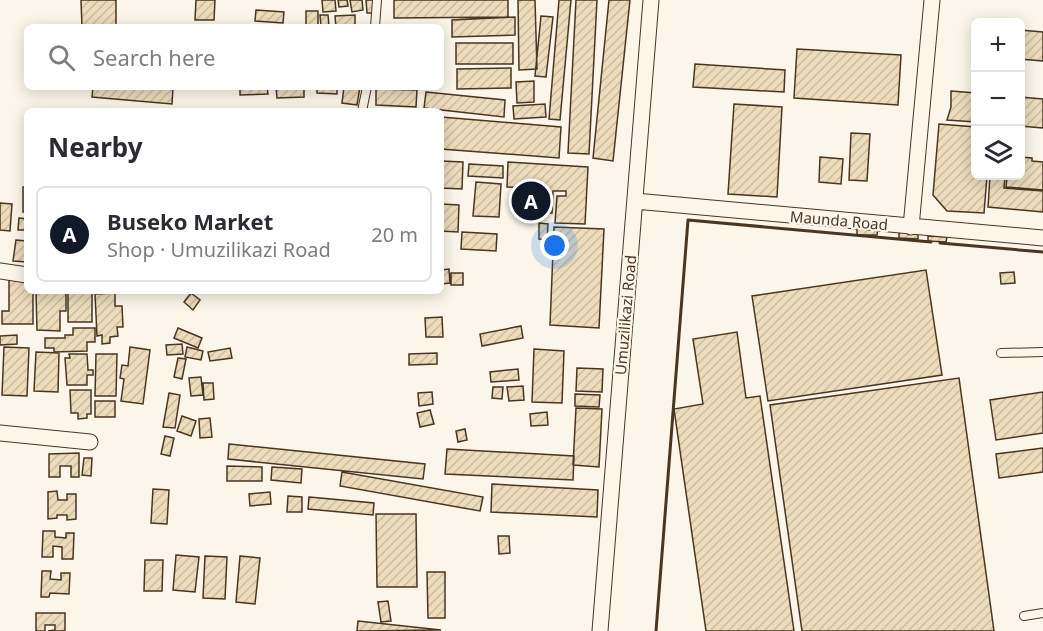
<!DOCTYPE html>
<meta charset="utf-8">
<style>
body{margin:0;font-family:"Noto Sans",sans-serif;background:#f2f2f3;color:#2b2b33}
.controls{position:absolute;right:18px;top:18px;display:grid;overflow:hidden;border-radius:9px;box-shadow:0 3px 15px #0003}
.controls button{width:54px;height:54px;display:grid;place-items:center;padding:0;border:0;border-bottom:2px solid #e1e1e2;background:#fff;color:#2b2b33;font:30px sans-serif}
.you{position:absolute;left:555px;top:246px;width:21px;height:21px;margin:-15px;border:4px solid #fff;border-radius:50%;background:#1a73e8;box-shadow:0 0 0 9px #1a73e833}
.badge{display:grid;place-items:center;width:39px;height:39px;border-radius:50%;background:#111827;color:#fff;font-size:20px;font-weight:700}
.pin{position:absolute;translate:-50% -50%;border:3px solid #fff;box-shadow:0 2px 6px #0006}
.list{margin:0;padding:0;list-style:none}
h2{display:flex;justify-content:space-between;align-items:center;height:78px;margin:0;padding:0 24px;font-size:26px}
h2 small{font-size:20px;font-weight:400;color:#7c7c81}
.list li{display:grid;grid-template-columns:39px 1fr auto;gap:18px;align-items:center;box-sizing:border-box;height:96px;margin:0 12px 12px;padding:0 12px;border:2px solid #e1e1e2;border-radius:9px}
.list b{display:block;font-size:22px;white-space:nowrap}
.list p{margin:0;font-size:20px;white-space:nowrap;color:#7c7c81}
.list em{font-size:20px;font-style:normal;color:#7c7c81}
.icon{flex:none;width:33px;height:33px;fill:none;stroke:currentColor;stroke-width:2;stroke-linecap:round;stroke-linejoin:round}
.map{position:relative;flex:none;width:1043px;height:631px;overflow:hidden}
.search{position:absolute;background:#fff;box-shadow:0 3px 15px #0003;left:24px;top:24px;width:420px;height:66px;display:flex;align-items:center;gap:15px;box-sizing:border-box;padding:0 21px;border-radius:9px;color:#7c7c81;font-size:22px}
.panel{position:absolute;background:#fff;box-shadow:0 3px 15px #0003;left:24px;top:108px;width:420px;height:186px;border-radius:9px}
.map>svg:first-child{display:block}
.building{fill:url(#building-hatch);stroke:#4a3520;stroke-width:1.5}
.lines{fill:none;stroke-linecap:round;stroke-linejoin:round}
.lane-casing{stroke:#4a3520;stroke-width:10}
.street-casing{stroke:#4a3520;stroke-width:17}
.lane{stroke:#fbf6e9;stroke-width:8}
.street{stroke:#fbf6e9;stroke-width:15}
.wall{stroke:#4a3520;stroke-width:3}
.labels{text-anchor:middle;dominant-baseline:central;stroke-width:4.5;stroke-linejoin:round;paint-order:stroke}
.street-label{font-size:15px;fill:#4a3520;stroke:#fbf6e9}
</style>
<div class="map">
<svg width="1043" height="631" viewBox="0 0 1043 631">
<defs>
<pattern id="building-hatch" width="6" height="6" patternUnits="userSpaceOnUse" patternTransform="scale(1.5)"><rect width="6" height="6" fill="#ecdcbc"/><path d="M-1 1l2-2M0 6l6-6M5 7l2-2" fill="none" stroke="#ccbda1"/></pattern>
</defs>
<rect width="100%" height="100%" fill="#fbf6e9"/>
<path class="building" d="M81 0H116V27H82Z
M196 0H215L214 20H195Z
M322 0H335L336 11 323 12Z
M338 0H347L348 6 339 7Z
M350 0H362L363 10 352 12Z
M366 0H374V13H367Z
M394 0H508V17L394 18Z
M518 0H535L537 69 519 70Z
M559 0H571L560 120 549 119Z
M576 0H597L589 154 568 153Z
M609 0H630L613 161 593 158Z
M256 10 284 12 283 23 255 21Z
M306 11H318V25H306Z
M320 15H328L329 26 321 27Z
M355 15V27H336L335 16Z
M541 16 553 17 546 77 535 76Z
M515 17V35L452 37V20Z
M1020 30 1043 32V61L1020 59Z
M456 43H513V64H456Z
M797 49 901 55 898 105 794 98Z
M695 64 785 70 784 92 693 87Z
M511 68V88L457 89V69Z
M534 81V102L517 103 516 82Z
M93 87H173L172 104 92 97Z
M240 87H267L268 94 240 95Z
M276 87H304V97L277 98Z
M317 87H337V94L317 93Z
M344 87H360L357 105 342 103Z
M376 89 417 90 416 107 376 105Z
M951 91 976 93V122L947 120 951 107Z
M426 92 505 100 504 117 424 108Z
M1020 97 1043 99V128L1020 126Z
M545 104 546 117 514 119 513 106Z
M734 104 782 107 777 197 728 194Z
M441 117 561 127 559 158 441 149Z
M939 124 976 127V176H987L984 213 947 211 933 195Z
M851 133 870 134 867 181 849 180Z
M820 157 843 159 841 184 819 182Z
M1020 157 1032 158V161L1043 162V190L1006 187 1007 176H1020Z
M441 161 463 162 462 189 441 188Z
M508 162 588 167 585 224 555 223 557 196H566V191H553L552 213H539L540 189 507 187Z
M469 164 503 166V178L468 176Z
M990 176H1005L1004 188 1043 191V212L988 207Z
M476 182 501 184 499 217 473 216Z
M23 187H27V212H23Z
M0 203 12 204 10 231 0 230Z
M441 204 459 205 458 232 441 231Z
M19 218 27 219V230H18Z
M539 223 548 224 547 240 539 239Z
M857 226H878L877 235H857Z
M554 227 604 229 599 328 550 325Z
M899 229 918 231V239L899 238Z
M462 232 497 234 496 251 461 249Z
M928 236 947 237 946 242 928 241Z
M16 240 27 241V262L13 261Z
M449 269 450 283 442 284 441 270Z
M926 270 942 375 768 401 752 296Z
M1014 272 1015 283 1001 284 1000 273Z
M451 273H463V285H451Z
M9 279H27V291H33V324H2V311H9Z
M36 291H66V311H60V331L37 330Z
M68 291H92V322H68Z
M115 293V306H122L123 327H117L118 336 110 337V343L102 344V335L97 336 95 294Z
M191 293 200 300 193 310 184 302Z
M442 317 443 337H426L425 318Z
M521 326 523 338 482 346 480 334Z
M73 328H95V342H87V351L54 352V348H45V338H65V335H73Z
M178 328 202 338 198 348 174 338Z
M737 332 746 398 760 396 794 631H706L674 409 703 404 693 339Z
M17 335V344L0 345V336Z
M182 344 183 354 167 355 166 345Z
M4 347 29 348 27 396 2 395Z
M130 347 150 350 143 404 121 401 124 379 120 378 122 365 128 366Z
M187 347 203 351 201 360 185 357Z
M230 348 232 358 210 361 208 352Z
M534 349 564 351 562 403 532 402Z
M36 352 59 353 58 392 34 391Z
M437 353V364L409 365V354Z
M69 354H87L88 370H93V375H87V385H67L65 358H70Z
M96 354H117L116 396H95Z
M178 358 186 359 182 379 174 377Z
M577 368 603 369 602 392 576 391Z
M518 369 519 380 491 382 490 372Z
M201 377 203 395 191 396 189 378Z
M959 378 994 631H802L770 405Z
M203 383H213L214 399 204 400Z
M523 386 524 400 509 401 507 387Z
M493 387H503L502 399 492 398Z
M70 390H91V414H87V418L78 419V413H71Z
M432 392 433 404 419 406 418 393Z
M1043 392V433L996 440 990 400Z
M169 393 180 395 175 428 163 427Z
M575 394 600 395 599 407 575 406Z
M95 401H115V417H95Z
M576 408 602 409 599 467 573 465Z
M430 410 434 424 420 427 417 413Z
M547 412 548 425 531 426 530 414Z
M182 416 196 421 191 436 177 431Z
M210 418 212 437 200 438 199 419Z
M465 429 467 440 458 442 456 431Z
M165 436 174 438 170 456 161 454Z
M229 444 425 464 423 479 228 459Z
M1043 448V472L999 478 996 454Z
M447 449 574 456 573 480 445 474Z
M79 453V477H71V466H60V477H49V454Z
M84 458H92L91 476 82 475Z
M227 466 262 467V481H227Z
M272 467 302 469 301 483 271 480Z
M342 472 483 497 480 511 340 486Z
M492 484 598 490 597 517 491 512Z
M153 489 169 490 167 524 151 523Z
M57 491 58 500H67V494H76V519L67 520V515H57V518L48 519V492Z
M270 492 271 504 250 506 249 494Z
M288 496 302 497V512H287Z
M309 497 374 503 373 515 308 509Z
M376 514H416L417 587H377Z
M43 531H55V537L66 538V533H74L73 559H62V547L53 546V557H42Z
M498 536H509L510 553 499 554Z
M176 555 199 557 195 592 173 590Z
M205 556 227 557 225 599 203 598Z
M240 556 260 558 255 604 236 602Z
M145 560H163L162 591H144Z
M42 571H51L50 579 61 580V573H70L69 594 50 593 49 597H41Z
M427 572H445V618H428Z
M388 601 391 621 381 622 378 602Z
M36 613H65V631H48L55 630V625H45V631H36Z
M358 621 441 630 357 631Z"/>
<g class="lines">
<g class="lane-casing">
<path id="lane" d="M375 27 377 0
M362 111 367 87
M1001 353 1043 352
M1024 616 1043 613"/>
</g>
<g class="street-casing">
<path id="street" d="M635 201 1043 238
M911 227 932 0
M0 271 27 275
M0 433 90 442
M600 631 651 0"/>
</g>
<use href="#lane" class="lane"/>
<use href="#street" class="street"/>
<path class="wall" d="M940 243 1043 252
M656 631 688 220 931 242"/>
</g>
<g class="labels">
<g class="street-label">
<text transform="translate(839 220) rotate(5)">Maunda Road</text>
<text transform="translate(625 315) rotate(-85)">Umuzilikazi Road</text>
</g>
</g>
</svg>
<div class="controls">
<button>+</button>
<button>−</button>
<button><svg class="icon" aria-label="layers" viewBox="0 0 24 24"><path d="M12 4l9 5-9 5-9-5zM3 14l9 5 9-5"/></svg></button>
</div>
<div class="you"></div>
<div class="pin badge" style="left:531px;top:201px">A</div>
<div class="search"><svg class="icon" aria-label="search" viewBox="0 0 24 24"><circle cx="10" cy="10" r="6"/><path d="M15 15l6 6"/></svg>Search here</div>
<section class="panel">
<h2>Nearby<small></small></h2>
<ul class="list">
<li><span class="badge">A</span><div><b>Buseko Market</b><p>Shop · Umuzilikazi Road</p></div><em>20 m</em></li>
</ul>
</section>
</div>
